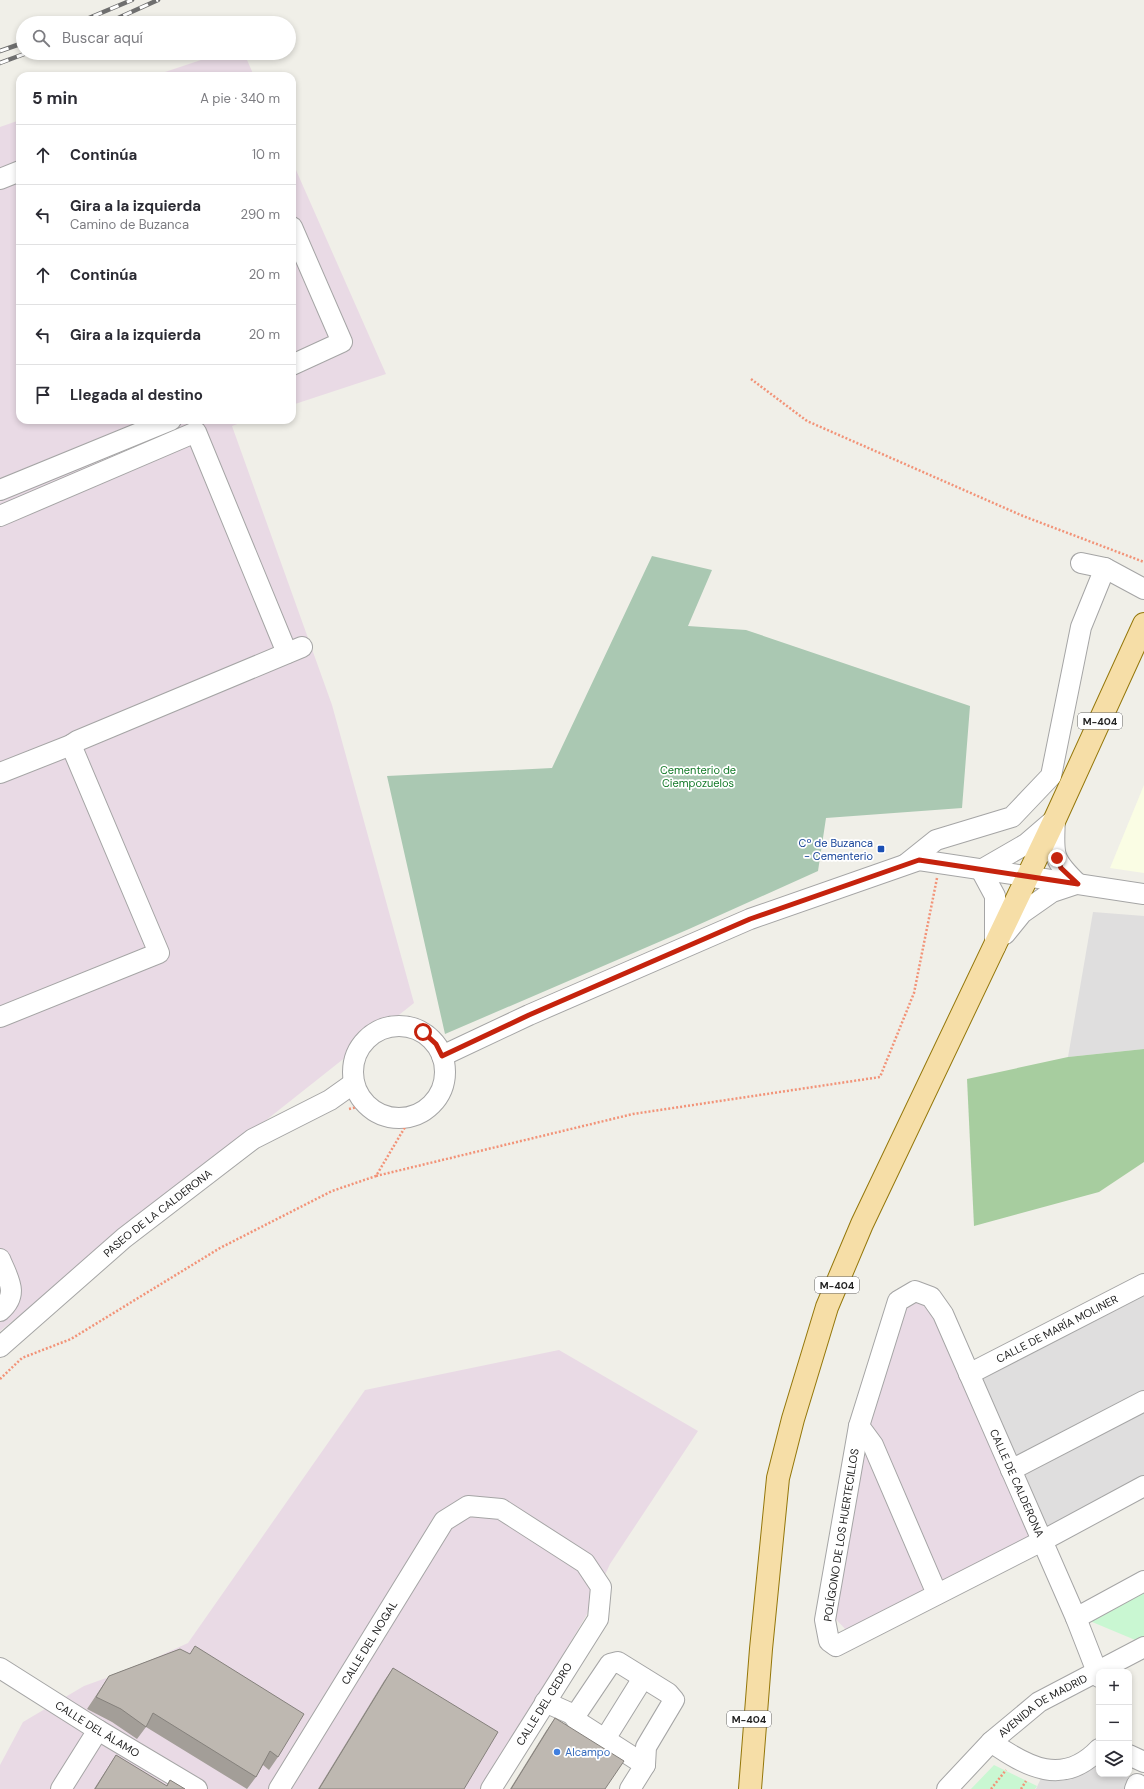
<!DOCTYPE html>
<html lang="es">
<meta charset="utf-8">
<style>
body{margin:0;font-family:"DM Sans",sans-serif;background:#f7f7f7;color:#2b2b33}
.controls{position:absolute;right:12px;bottom:12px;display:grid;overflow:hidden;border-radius:8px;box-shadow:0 2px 6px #0003}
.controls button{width:36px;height:36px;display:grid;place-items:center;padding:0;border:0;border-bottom:1px solid #e1e1e2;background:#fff;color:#2b2b33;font:20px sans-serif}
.stop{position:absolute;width:12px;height:12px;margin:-9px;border:3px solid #c5230d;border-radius:50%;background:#fff}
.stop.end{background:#c5230d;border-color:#fff;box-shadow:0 1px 4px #0008}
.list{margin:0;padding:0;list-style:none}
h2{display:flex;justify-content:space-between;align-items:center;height:52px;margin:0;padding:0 16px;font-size:17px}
h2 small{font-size:13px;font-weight:400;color:#7c7c81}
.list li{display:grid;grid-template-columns:26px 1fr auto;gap:12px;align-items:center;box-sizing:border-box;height:60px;padding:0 16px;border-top:1px solid #e1e1e2}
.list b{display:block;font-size:15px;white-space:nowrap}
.list p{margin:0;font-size:13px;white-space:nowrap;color:#7c7c81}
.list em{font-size:13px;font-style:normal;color:#7c7c81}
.icon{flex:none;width:22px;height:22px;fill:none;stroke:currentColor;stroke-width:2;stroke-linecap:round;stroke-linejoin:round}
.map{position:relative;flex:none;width:1144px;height:1789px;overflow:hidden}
.search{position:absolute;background:#fff;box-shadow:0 2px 6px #0003;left:16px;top:16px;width:280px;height:44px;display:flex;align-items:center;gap:10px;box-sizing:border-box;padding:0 14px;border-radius:22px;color:#7c7c81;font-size:15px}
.panel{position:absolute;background:#fff;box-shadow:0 2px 6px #0003;left:16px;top:72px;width:280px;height:352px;border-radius:12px}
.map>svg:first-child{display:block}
.residential{fill:#dfdede}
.industrial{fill:#e9dae5}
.education{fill:#fafde4}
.forest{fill:#a7cd9f}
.cemetery{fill:#aac8b2}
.park{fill:#c9f7d2}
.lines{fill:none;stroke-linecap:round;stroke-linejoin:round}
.minor-casing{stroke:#a5a5a5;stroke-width:22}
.major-casing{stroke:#94770a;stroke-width:24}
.path{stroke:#f29378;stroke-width:2.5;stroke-dasharray:2 2;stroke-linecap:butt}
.minor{stroke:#fff;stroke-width:20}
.major{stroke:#f6dea7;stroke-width:22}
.rail-casing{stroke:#6f6f6f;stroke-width:4.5}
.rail{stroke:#fff;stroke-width:3;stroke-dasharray:9;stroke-linecap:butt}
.wall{fill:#a39e98}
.building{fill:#beb8b1;stroke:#85817c}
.route{stroke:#c5230d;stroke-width:5}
.transit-dot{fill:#1a4fb4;stroke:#fff;stroke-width:1.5}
.shop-dot{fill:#3f7fe0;stroke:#fff;stroke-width:1.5}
.labels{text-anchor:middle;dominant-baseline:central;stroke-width:3.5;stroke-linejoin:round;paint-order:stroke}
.shield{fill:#fff;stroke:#646464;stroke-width:1}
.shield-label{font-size:10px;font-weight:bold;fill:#212121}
.park-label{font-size:11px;fill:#137a28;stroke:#fff}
.transit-label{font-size:11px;fill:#164399;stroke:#fff;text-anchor:end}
.street-label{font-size:11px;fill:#212121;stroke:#fff}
.shop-label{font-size:11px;fill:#366cbe;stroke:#fff;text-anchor:start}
</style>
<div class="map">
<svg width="1144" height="1789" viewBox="0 0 1144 1789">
<rect width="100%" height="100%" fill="#f0efe8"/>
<path class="residential" d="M1093 912 1144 916V1049L1068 1057Z
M1144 1281V1483L1048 1539 974 1363Z
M1099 1766V1774H1124L1144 1784V1789H1036L1042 1776Z"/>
<path class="industrial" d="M222 53H244L254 76H153Z
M20 120V420H248L232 426 332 705 414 1003 0 1331V127Z
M292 161 386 374 292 405Z
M912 1298 928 1301 1036 1536 849 1633 829 1612 855 1465 892 1323Z
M559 1350 698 1431 610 1564 586 1616 483 1789H0V1765L23 1722 84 1686 131 1669 188 1643 365 1390Z"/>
<path class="education" d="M1144 785V873L1110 868Z"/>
<path class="forest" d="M1144 1049V1162L1099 1192 974 1226 967 1079 1068 1057Z"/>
<path class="cemetery" d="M652 556 712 570 688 626 746 630 970 706 962 808 826 818 818 871 689 929 445 1034 387 776 552 768Z"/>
<path class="park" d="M1144 1586V1639L1140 1642 1085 1619Z
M994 1765 1037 1786 1035 1789H971Z"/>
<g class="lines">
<g class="minor-casing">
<g id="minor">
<path d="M0 179 20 171"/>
<path d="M292 227 342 342 292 365"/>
<path d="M0 490 171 420"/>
<path d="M0 516 196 432 287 653"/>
<path d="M1081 563 1105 568 1144 589"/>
<path d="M0 773 71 745 77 741 302 647"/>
<path d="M1055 820C1053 855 1052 859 1078 884"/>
<path d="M906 864 936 840 1012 817 1051 776 1081 627 1105 568"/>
<path d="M1005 934 1022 913 1052 892 1076 884"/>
<path d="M995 947V896L981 870 1026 844 1055 819"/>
<path d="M0 1017 159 953 71 745"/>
<circle cx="399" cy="1072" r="46"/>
<path d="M442 1056 529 1015 750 919 919 860 1144 894"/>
<path d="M0 1259C8 1279 20 1294 0 1311"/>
<path id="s1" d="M0 1347 124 1238 253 1139 330 1100 354 1083"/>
<path id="s2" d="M969 1374 1144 1284"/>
<path d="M859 1426 873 1445 937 1594"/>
<path d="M1011 1470 1144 1401"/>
<path d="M1076 1618 1144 1581"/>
<path id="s3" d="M0 1668 98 1730 197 1789"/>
<path d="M1099 1677 1076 1618 943 1314 931 1297 915 1291 898 1301 859 1426 825 1620 829 1641 836 1646 1042 1541 1144 1486"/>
<path d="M545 1702 572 1714 577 1713 610 1664 618 1662 668 1693 674 1700 646 1747 645 1765 630 1789"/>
<path d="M572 1714 578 1722 645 1765"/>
<path d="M605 1739 643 1678"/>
<path d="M991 1742C1027 1767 1063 1787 1099 1749"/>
<path d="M1129 1755 1144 1762"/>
<path d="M61 1789 98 1730"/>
<path id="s4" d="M279 1789 444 1521 468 1506 501 1509 585 1563 601 1587 598 1619 491 1789"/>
<path id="s5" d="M947 1789 991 1742 1039 1702 1144 1647"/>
<path d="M1135 1789 1137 1784 1144 1788"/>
</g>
</g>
<g class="major-casing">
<path id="major" d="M750 1789 761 1649 778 1478 793 1419 827 1307 862 1224 1055 819 1144 624"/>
</g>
<path class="path" d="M751 379 807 421 1023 516 1144 562
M349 1109 366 1105
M376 1176 633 1114 880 1077 914 993 937 878
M0 1379 22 1358 71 1339 220 1248 332 1191 376 1176 411 1117
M991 1789 1006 1770
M1021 1789 1026 1781"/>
<use href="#minor" class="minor"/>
<use href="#major" class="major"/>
<g class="rail-casing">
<path id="rail" d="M77 23 132 0
M107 23 158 0
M0 51 23 43
M0 63 27 53"/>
</g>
<use href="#rail" class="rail"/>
</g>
<path class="wall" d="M180 1649 278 1757 269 1770 263 1765 256 1777 247 1789 146 1727 137 1739 112 1722 87 1709 109 1676Z
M393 1668 464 1789H318L384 1681Z
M555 1718 605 1789H510L546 1731Z
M116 1755 166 1786 170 1780 185 1789H94Z"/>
<path class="building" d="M195 1646 304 1714 278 1757 270 1751 256 1777 153 1713 146 1727 121 1709 96 1697 109 1676 180 1649 190 1654Z
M393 1668 498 1732 464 1789H319Z
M555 1718 624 1761 605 1789H511Z
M116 1755 167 1786 170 1780 185 1789H95Z"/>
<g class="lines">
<path class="route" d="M423 1032 436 1044 442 1056 529 1015 750 919 919 860 1078 884 1061 868 1057 858"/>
</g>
<rect class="transit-dot" x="877" y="845" width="8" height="8" rx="2"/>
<circle class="shop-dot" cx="557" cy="1752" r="4"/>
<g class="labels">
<g class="shield">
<rect x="1078" y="713" width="44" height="16" rx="3"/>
<rect x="815" y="1277" width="44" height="16" rx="3"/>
<rect x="727" y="1711" width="44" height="16" rx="3"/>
</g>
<g class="shield-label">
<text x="1100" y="721">M-404</text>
<text x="837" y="1285">M-404</text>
<text x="749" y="1719">M-404</text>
</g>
<g class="park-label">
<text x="698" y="770">Cementerio de<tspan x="698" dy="13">Ciempozuelos</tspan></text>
</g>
<g class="transit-label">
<text x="873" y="843">Cº de Buzanca<tspan x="873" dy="13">- Cementerio</tspan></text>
</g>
<g class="street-label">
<text stroke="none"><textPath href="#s1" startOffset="207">PASEO DE LA CALDERONA</textPath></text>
<text stroke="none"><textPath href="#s2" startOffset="99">CALLE DE MARÍA MOLINER</textPath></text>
<text transform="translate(1017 1483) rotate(66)">CALLE DE CALDERONA</text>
<text transform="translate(841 1535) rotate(-81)">POLÍGONO DE LOS HUERTECILLOS</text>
<text stroke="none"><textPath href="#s4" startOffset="172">CALLE DEL NOGAL</textPath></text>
<text transform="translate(544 1704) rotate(-58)">CALLE DEL CEDRO</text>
<text stroke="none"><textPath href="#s5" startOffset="128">AVENIDA DE MADRID</textPath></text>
<text stroke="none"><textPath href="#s3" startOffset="115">CALLE DEL ÁLAMO</textPath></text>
</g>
<g class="shop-label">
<text x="565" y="1752">Alcampo</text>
</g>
</g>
</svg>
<div class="controls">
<button>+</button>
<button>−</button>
<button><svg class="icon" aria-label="layers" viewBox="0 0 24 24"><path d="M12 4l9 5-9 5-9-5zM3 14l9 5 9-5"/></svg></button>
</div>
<div class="stop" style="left:423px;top:1032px"></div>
<div class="stop end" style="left:1057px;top:858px"></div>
<div class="search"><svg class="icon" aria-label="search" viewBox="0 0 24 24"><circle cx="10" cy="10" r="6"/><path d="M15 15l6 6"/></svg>Buscar aquí</div>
<section class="panel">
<h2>5 min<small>A pie · 340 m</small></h2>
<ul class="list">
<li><svg class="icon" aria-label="ahead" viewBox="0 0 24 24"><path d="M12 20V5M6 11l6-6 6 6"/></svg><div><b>Continúa</b></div><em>10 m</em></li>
<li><svg class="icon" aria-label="left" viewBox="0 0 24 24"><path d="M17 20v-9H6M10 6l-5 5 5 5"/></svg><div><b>Gira a la izquierda</b><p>Camino de Buzanca</p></div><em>290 m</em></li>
<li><svg class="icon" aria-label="ahead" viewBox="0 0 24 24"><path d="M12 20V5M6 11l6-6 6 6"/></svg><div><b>Continúa</b></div><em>20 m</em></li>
<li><svg class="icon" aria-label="left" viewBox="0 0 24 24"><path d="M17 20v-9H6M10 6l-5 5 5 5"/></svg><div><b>Gira a la izquierda</b></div><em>20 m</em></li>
<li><svg class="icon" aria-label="arrive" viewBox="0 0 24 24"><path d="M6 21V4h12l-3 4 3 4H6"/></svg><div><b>Llegada al destino</b></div></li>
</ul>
</section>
</div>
